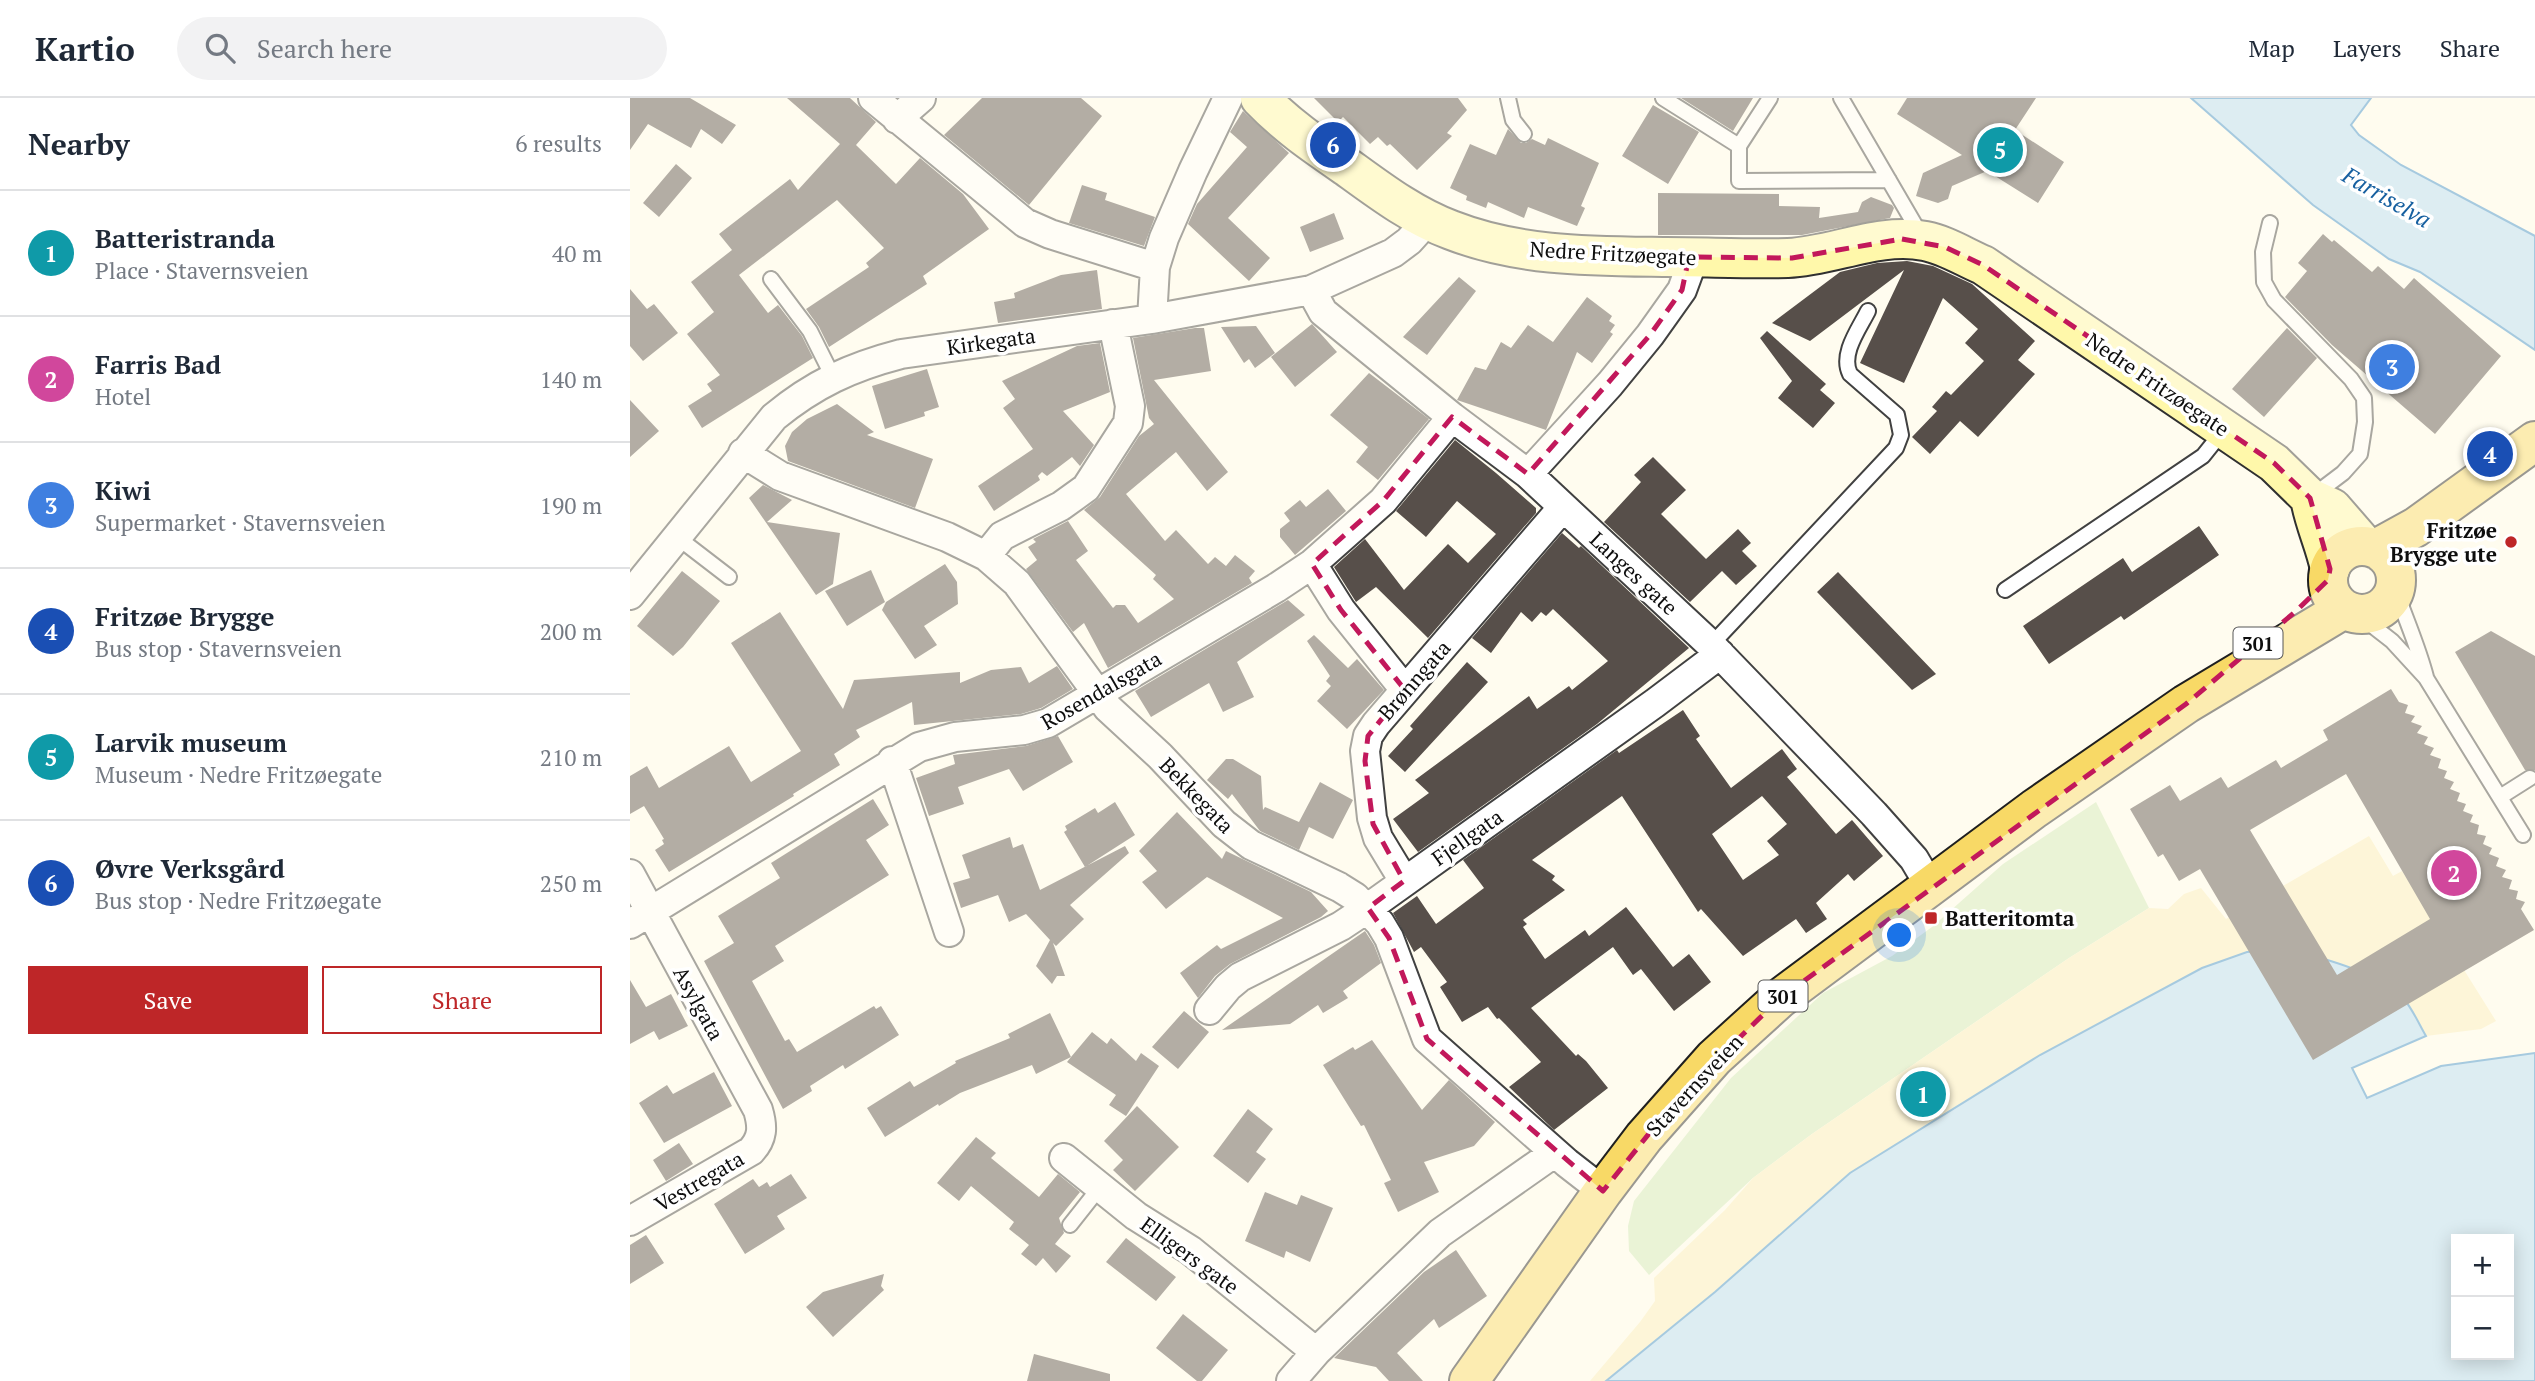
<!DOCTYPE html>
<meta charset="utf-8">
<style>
body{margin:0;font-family:"PT Serif",serif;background:#f2f2f3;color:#1f2937}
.controls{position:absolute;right:21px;bottom:21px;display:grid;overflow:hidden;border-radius:0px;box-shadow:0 4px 18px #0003}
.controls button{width:63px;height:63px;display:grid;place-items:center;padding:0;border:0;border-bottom:2px solid #e0e1e3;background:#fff;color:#1f2937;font:35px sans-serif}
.you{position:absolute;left:1270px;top:838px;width:24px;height:24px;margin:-18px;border:5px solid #fff;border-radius:50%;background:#1a73e8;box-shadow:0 0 0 10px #1a73e833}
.badge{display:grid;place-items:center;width:46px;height:46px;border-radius:50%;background:#be2628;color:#fff;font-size:23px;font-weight:700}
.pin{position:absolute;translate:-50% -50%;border:4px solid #fff;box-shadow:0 2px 7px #0006}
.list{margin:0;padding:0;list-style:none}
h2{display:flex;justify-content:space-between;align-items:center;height:91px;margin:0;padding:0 28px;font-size:30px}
h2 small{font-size:23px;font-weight:400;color:#747a83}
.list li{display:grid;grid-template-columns:46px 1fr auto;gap:21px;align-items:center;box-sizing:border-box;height:126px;padding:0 28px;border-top:2px solid #e0e1e3}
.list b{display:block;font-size:26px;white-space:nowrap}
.list p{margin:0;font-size:23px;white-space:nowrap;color:#747a83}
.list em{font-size:23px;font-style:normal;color:#747a83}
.actions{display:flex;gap:14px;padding:21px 28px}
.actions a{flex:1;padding:16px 0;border:2px solid #be2628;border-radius:0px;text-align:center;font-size:24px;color:#be2628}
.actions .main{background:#be2628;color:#fff}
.icon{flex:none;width:38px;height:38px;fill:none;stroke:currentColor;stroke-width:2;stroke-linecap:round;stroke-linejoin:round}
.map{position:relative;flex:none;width:1905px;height:1283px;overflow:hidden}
header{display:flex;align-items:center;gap:42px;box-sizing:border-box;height:98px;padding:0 35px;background:#fff;border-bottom:2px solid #e0e1e3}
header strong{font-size:33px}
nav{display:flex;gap:38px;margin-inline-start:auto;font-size:24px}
.search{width:490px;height:63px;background:#f2f2f3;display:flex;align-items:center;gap:18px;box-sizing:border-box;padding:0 24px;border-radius:38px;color:#747a83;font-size:26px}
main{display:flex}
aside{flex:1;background:#fff}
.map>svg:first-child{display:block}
.green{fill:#d0e9b9}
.sand{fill:#faeebc}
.water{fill:#b4dbf6;stroke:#3b8ecd;stroke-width:2;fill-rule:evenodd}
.building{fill:#574f4a;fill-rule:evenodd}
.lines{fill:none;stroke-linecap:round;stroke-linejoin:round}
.lane-casing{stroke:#414141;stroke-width:18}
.street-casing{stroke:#414141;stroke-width:32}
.secondary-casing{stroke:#303030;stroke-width:42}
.primary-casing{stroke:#1f1f1f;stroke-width:42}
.lane{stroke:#fff;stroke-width:14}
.street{stroke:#fff;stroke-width:28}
.secondary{stroke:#fff8aa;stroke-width:38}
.primary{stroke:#f8d966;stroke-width:38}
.marked{fill:none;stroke:#c2185b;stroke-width:5;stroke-dasharray:14 9;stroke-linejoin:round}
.poi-dot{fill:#be2628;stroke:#fff;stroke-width:2.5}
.labels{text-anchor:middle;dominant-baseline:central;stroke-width:7;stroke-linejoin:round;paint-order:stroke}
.shield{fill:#fff;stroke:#565656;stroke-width:2}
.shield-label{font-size:19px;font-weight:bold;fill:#0e0e0e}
.street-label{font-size:21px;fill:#0e0e0e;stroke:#fff}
.poi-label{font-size:21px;font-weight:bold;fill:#0e0e0e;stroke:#fff;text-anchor:end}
.water-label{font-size:23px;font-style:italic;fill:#1760a0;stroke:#fff}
</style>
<header>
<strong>Kartio</strong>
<div class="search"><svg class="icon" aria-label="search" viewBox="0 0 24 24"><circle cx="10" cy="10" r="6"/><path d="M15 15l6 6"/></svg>Search here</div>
<nav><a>Map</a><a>Layers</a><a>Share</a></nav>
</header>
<main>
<aside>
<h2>Nearby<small>6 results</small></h2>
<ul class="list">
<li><span class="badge" style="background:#0f9aa8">1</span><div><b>Batteristranda</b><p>Place · Stavernsveien</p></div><em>40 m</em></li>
<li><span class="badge" style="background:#d1479c">2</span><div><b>Farris Bad</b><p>Hotel</p></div><em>140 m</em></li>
<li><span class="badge" style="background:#3f7fe0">3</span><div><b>Kiwi</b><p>Supermarket · Stavernsveien</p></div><em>190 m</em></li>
<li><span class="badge" style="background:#1a4fb4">4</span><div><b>Fritzøe Brygge</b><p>Bus stop · Stavernsveien</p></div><em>200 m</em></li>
<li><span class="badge" style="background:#0f9aa8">5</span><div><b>Larvik museum</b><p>Museum · Nedre Fritzøegate</p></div><em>210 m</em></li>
<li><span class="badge" style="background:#1a4fb4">6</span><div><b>Øvre Verksgård</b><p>Bus stop · Nedre Fritzøegate</p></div><em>250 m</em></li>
</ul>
<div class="actions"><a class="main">Save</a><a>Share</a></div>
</aside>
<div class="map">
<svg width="1905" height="1283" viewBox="0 0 1905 1283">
<rect width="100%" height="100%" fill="#fffcef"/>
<path class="green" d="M1466 704 1519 810 1439 860 1182 1036 1123 1080 1019 1177 999 1153 998 1128 1004 1103 1101 980 1193 895 1262 858 1302 829 1373 766Z"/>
<path class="sand" d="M1739 738 1763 778 1772 773 1866 923 1851 931 1796 938 1783 914 1617 854 1572 870 1410 957 1220 1075 1085 1194 976 1283H960L1010 1224 1025 1203 1024 1180 1095 1112 1123 1080 1182 1036 1439 860 1519 810 1538 811 1554 796 1571 790 1596 821Z"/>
<path class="water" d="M1561 0H1741L1721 27 1729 37 1771 67 1905 138V252L1790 174 1759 161 1683 107Z
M1660 851C1695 861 1748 874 1774 901 1783 912 1789 926 1796 938L1722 970 1737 1000 1811 968 1905 955V1283H976L1085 1194 1220 1075 1410 957 1572 870 1617 854ZM1826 1141H1879V1257H1826Z"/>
<path class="building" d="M0 0H60L106 27 92 46 71 31 61 50 18 26 0 52Z
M157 0H220L246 24 226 47 266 86 290 60 333 96 359 131 293 178 297 186 199 249 189 229 176 211 239 169 236 165 254 150 207 102 109 177 138 215 148 207 172 238 183 260 72 330 58 308 82 293 77 286 90 277 57 236 84 214 61 184 102 152 89 136 160 81 168 92 210 46Z
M352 0H451L472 18 399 107 314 37Z
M684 0H828L837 12 817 35 822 38 787 72 760 46 757 48 748 39 740 46 713 19 708 24Z
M1051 0H1123L1103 33Z
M1277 0H1406L1385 32 1434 64 1408 105 1357 73 1322 88 1318 101 1308 105 1286 98 1293 75 1332 57 1267 16Z
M1023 7 1069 34 1038 86 992 58Z
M613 13 659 55 598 120 640 160 619 183 558 126 567 106 617 49 600 34Z
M878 31 891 45H896L902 41 915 47 918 40 969 65 951 108 955 110 947 128 898 109 894 120 858 104 856 110 836 102 837 98 820 90 840 46 866 57Z
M46 66 62 80 29 119 13 105Z
M452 87 477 95 475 102 525 119 514 148 439 125Z
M1028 95 1149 96V108L1190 109 1189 120 1228 114 1232 104 1241 99 1262 107 1264 110 1260 120 1172 137H1028Z
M704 115 714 141 680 154 670 129Z
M1693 136 1702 144 1704 142 1742 174 1748 168 1774 191 1784 180 1871 258 1805 336 1702 247 1655 199 1677 173 1668 165Z
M1277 163 1303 168 1342 186 1405 243 1388 262 1405 276 1348 339 1330 323 1300 356 1282 339 1307 313 1302 309 1316 293 1321 297 1354 263 1335 245 1348 231 1313 200 1274 285 1230 265 1274 172 1180 243 1142 225 1210 174 1247 165Z
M467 172 472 211 368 225 364 204 385 200 384 195 431 177Z
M829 179 846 193 797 257 773 239Z
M0 191 17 211 24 206 48 235 13 263 0 248Z
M957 199 982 218 979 223 985 227 980 234 983 236 962 265 947 254 916 332 827 302 845 269 856 272 871 244 881 250 898 227 923 244Z
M682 226 707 254 665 289 641 259Z
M626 228 645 255 625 270 619 261 614 265 591 229Z
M565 230H574L581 273 524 282 598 374 577 393 546 354 496 396 535 443 546 432 578 466 585 459 596 468 605 457 625 473 619 480 622 485 478 570 454 525 443 534 396 471 407 462 398 449 406 444 403 441 438 423 458 453 446 462 483 510 486 507H495L508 525 544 501 523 481 526 477 454 412 470 399 509 338 524 326 519 320 503 240Z
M1657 230 1687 260 1634 319 1602 291Z
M1137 233 1196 286 1190 292 1205 305 1183 330 1148 300 1162 283 1130 240Z
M470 245 480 294 433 313 464 347 450 368 442 359 417 378 412 374 408 378 410 382 364 413 348 388 403 351 373 310 385 301 372 283 447 248Z
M297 271 309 309 294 314 295 318 255 331 242 288Z
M739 275 799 321 748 382 726 364 738 349 700 317Z
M0 302 29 333 0 359Z
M207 306 244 334 237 337 303 361 285 410 158 363 155 348 162 334 177 321Z
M825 342 866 375 906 410V415L798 540 746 489 726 504 704 469 735 441 774 492 818 446 838 465 866 436 827 403 796 439 766 413Z
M1023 359 1056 392 1031 416 1076 461 1108 431 1121 445 1112 453 1127 468 1106 487 1092 473 1060 504 974 424 1011 384 1004 377Z
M133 387 162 402 137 424 210 435 203 486 186 497 119 400Z
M698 391 716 413 665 457 650 439V431L660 423 654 415 670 402 676 409Z
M1569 428 1589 457 1494 522 1491 518 1419 566 1393 528 1493 460 1502 474Z
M932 435 949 450 951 448 1059 550 967 626 788 754 763 721 799 695 785 682 899 598 907 611 939 588 942 592 978 563 923 511 916 518 911 514 902 524 891 514 861 555 842 540Z
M315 466 327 484 328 506 294 528 307 547 285 561 252 512 256 504Z
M241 472 255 504 217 528 195 493Z
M52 473 90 503 53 549 43 558 7 528Z
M1208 474 1306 576 1282 592 1187 494Z
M658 502 675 517 607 564 624 599 593 614 579 585 521 619 505 593Z
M150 514 213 611 224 582 330 574V585L361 572 391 569 399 585 427 568 443 591 411 610 391 616 284 627 282 604 226 632 230 639 204 656 210 667 163 696 164 698 39 774 25 752 34 746 32 742 34 741 14 708 0 716V678L17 668 29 690 99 648 121 684 171 653 101 545Z
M1861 533 1905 558V672H1895L1825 554Z
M684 537 718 570 727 561 754 592 717 631 687 603 701 588 696 583 700 578 677 543Z
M837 564 858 584 775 674 758 658 783 631 780 628Z
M1761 591 1769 604 1778 607 1775 615 1785 618 1781 624 1792 628 1787 635 1798 639 1794 646 1804 650 1800 657 1811 661 1808 670 1817 673 1814 680 1824 684 1820 691 1830 695 1827 703 1836 706 1833 713 1843 717 1840 724 1849 727 1847 736 1856 738 1853 746 1862 750 1859 756 1869 760 1866 768 1876 772 1872 779 1882 782 1879 791 1888 793 1886 801 1895 804 1891 811 1904 832 1683 962 1570 771 1549 783 1533 756 1528 759 1500 711 1540 687 1550 703 1591 679 1598 690 1646 662 1651 670 1698 642 1693 632ZM1716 676 1800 821 1707 877 1620 732Z
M1053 612 1070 638 1066 641 1101 690 1152 651 1167 671 1157 679 1206 736 1222 722 1253 758 1224 783 1218 776 1186 805 1197 821 1176 835 1166 821 1113 858 1071 811 1068 814 992 698 902 762 925 778 922 782 935 792 893 822 897 826 893 829 915 861 955 832 959 838 996 809 1043 869 1059 856 1081 884 1044 913 1011 871 1003 877 983 849 901 910 946 958 948 956 956 963 978 990 924 1032 879 989 911 964 875 926 869 920 867 921 858 909 832 924 810 889 817 884 791 849 784 854 763 815 787 798 806 826 854 790 833 762 987 652 989 655ZM1132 698 1157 726 1137 743 1149 757 1113 782 1082 736Z
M428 638 443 664 393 693 379 671 328 689 334 706 299 718 286 680 325 666 323 657 396 648Z
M596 661H603L631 678 633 712 635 709 669 724 690 684 723 702 703 741 679 729 669 752 630 733 602 696 598 701 577 682Z
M243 701 259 727 236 742 259 777 145 848 154 863 122 883 155 943 159 941 167 954 244 908 246 911 251 908 269 937 215 971 213 967 180 988 182 993 153 1011 74 863 104 845 88 818 150 780 141 765Z
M485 704 505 737 455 769 434 734 437 732 435 728 465 710 468 715Z
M547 714 592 761 596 753 681 794 698 813 691 819 600 866 585 878 568 900 550 875 587 847 591 851 653 820 577 779 536 811 512 784 527 773 509 753Z
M380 739 383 750 393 746 410 792 495 748 499 755 440 807 454 821 426 848 423 845 435 878H427L422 886 406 868 420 842 396 816 379 824 368 797 331 810 323 785 340 780 332 757Z
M735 833 744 847 751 865 713 893 718 900 693 915 688 907 660 926 592 932Z
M0 882 16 909 41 896 58 928 29 942 24 933 0 946Z
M554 913 579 934 548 971 522 949Z
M420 915 441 959 462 934 477 946 481 940 506 963 511 955 529 968 496 1018 479 1007 486 997 437 964 441 959 406 976 402 967 330 995 309 1008 308 1006 255 1039 237 1010 280 983 284 989 326 965 325 963 380 940 378 936Z
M742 942 792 1012 819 982 865 1024 844 1048 794 1064 809 1094 768 1114 754 1085 761 1082 734 1027 731 1028 693 967 723 949 725 952Z
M84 974 102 1008 34 1045 9 1005 37 987 43 996Z
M507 1008 549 1049 505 1093 483 1072 493 1062 474 1043Z
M618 1011 643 1031 626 1054 636 1061 618 1085 583 1058Z
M346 1039 366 1055 361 1060 409 1099 428 1076 450 1094 429 1120 434 1135 425 1146 441 1158 426 1175 413 1160 406 1168 391 1156 399 1147 379 1131 384 1124 341 1088 329 1103 307 1085Z
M49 1045 63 1066 36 1083 23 1062Z
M161 1076 177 1100 147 1118 155 1131 115 1156 84 1106 123 1081 129 1089 137 1084 140 1089Z
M635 1094 667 1107 671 1097 703 1110 680 1164 656 1153 654 1160 615 1143Z
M16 1137 34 1165 0 1186V1147Z
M496 1140 546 1179 526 1203 476 1164Z
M826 1152 857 1198 809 1230 804 1221 767 1255 793 1283H759L746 1269 704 1260 794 1174Z
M254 1176 251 1188 254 1192 203 1239 176 1209 193 1194Z
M553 1216 598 1252 572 1283H567L526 1250Z
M404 1256 480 1276V1283H397Z"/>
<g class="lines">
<g class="lane-casing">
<path id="lane" d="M878 0 883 22 894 36
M1033 0 1109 48
M1140 0 1109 48V83L1259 82
M1211 0 1292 139
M1640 125 1633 154 1634 184 1644 202 1721 281 1734 300 1735 324 1730 356 1713 375 1684 397
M141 181 180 233 203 279
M47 439 99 479
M1765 490C1775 520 1788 548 1796 579
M1375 492 1573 358 1593 333
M1726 515 1762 543 1796 580 1893 737
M1081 547 1266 350 1271 337 1267 317 1220 276C1210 256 1229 231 1238 213
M1870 699 1900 680
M440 1127 470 1089"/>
</g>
<g class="street-casing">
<path id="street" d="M243 0 395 125 420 136 525 169
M267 21 291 0
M681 192 693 214 822 319 898 376 1081 547 1244 716 1284 761 1300 788
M522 221 525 169 534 140 563 73 598 0
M113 355 150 378 317 439 356 458 387 485 478 610 530 658 594 726 621 747 709 789 725 799 750 825 759 840 797 941 937 1065 973 1093
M898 376 980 286 1020 237 1052 192 1059 173V159
M356 458 372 438 431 408 456 390 498 325 500 308 483 226
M682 466 711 512 767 582 777 590
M0 497 144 319C184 286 221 269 271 256L522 221 681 192 763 155 779 143 798 122
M262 663 319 834
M0 776 128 1012C133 1029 133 1040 121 1053L0 1123
M774 783 748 740 742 720 735 653 738 638 746 626 933 409
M0 826 289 649 325 639 394 632 418 625 646 490 682 466 753 403 822 319
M579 912 598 889 610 879 711 828 738 810 1025 605 1090 556
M434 1060 506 1118 560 1152 686 1254
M661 1283 686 1254 810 1135 924 1055"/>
</g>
<g class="secondary-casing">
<path id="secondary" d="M630 0C657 28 685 47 717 69 750 93 783 118 821 132 890 159 964 158 1036 159 1077 159 1118 161 1158 160 1204 158 1248 134 1295 143 1316 147 1334 159 1353 167L1644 365 1680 400 1702 410 1735 448
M1680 400C1684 425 1695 446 1700 471"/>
</g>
<g class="primary-casing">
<path id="primary" d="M1698 482a34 34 0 1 1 68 0a34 34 0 1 1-68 0Z
M1746 451 1786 429 1905 343
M839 1283 973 1093 1014 1039 1084 960 1149 901 1404 711 1556 606 1714 511"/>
</g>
<use href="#lane" class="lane"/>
<use href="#street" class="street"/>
<use href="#secondary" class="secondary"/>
<use href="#primary" class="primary"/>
</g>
<path d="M0 0H1905V1283H0ZM1272 141 1315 149 1353 167 1644 365 1680 400 1700 471 1698 482 1665 514 1556 606 1149 901 1046 1002 973 1093 797 941 759 840 738 810 774 783 743 726 735 663 738 638 775 592 711 512 682 466 753 403 822 319 898 376 1020 237 1052 192 1059 159 1162 160Z" fill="#fffcef" fill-opacity=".55" fill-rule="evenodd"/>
<path class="marked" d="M1272 141 1315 149 1353 167 1644 365 1680 400 1700 471 1698 482 1665 514 1556 606 1149 901 1046 1002 973 1093 797 941 759 840 738 810 774 783 743 726 735 663 738 638 775 592 711 512 682 466 753 403 822 319 898 376 1020 237 1052 192 1059 159 1162 160Z"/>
<g class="poi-dot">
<circle cx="1881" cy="444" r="7"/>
<rect x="1294" y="813" width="14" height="14" rx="3.5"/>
</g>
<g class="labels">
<g class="shield">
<rect x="1603.5" y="529.5" width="49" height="31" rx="5"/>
<rect x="1128.5" y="882.5" width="49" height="31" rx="5"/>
</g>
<g class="shield-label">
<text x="1628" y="545">301</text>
<text x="1153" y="898">301</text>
</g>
<g class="street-label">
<text transform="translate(983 155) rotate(3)">Nedre Fritzøegate</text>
<text transform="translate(361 243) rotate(-8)">Kirkegata</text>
<text transform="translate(1528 286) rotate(34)">Nedre Fritzøegate</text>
<text transform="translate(1004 475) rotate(43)">Langes gate</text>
<text transform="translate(784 582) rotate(-49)">Brønngata</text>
<text transform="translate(471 592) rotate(-30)">Rosendalsgata</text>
<text transform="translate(567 697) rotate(46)">Bekkegata</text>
<text transform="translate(837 739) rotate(-35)">Fjellgata</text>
<text transform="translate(69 905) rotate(61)">Asylgata</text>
<text transform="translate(1064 987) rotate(-47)">Stavernsveien</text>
<text transform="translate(69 1083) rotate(-30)">Vestregata</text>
<text transform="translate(560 1157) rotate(36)">Elligers gate</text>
</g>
<g class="poi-label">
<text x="1867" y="432">Fritzøe<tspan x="1867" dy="24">Brygge ute</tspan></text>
<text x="1315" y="820" text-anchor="start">Batteritomta</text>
</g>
<g class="water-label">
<text transform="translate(1757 99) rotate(30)">Farriselva</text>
</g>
</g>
</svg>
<div class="controls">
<button>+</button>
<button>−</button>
</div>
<div class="you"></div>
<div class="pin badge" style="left:1293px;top:996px;background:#0f9aa8">1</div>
<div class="pin badge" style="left:1824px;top:775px;background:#d1479c">2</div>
<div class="pin badge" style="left:1762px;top:269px;background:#3f7fe0">3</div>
<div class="pin badge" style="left:1860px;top:356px;background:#1a4fb4">4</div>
<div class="pin badge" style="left:1370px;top:52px;background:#0f9aa8">5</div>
<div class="pin badge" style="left:703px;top:47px;background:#1a4fb4">6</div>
</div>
</main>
